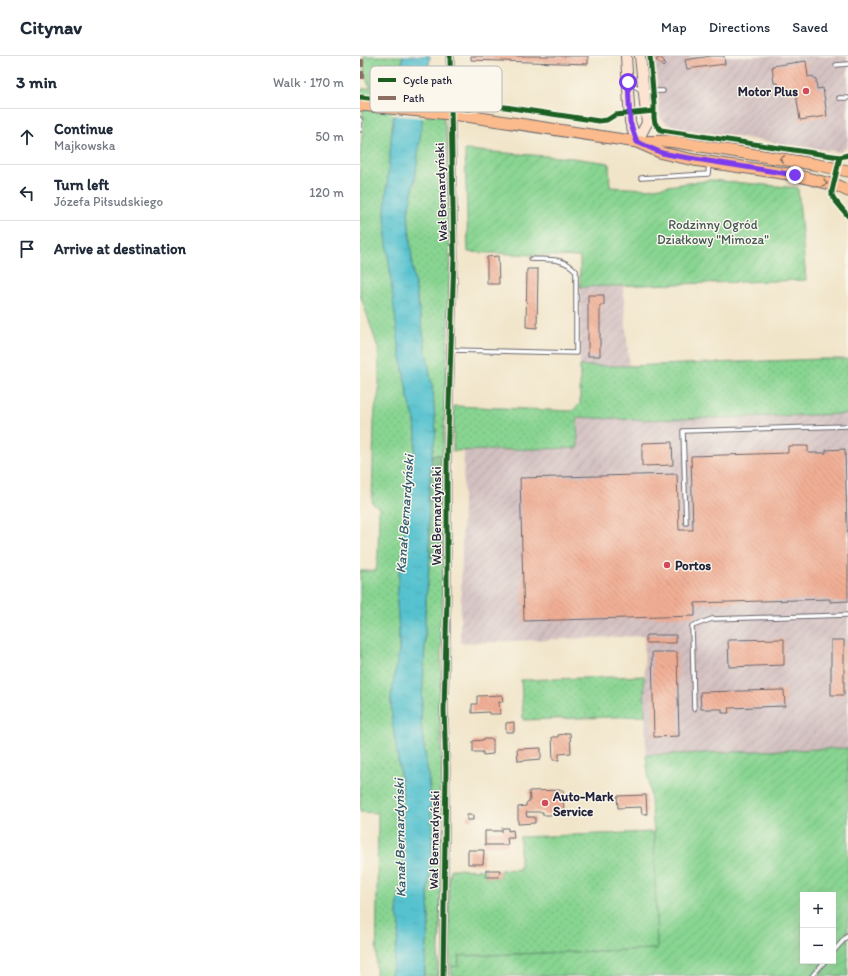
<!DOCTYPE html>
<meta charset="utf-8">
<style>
body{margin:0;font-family:Itim,sans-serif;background:#f6f6f7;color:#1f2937}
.controls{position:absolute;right:12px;bottom:12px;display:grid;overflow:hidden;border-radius:0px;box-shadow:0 4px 16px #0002}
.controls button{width:36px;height:36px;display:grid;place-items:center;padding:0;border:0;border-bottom:1px solid #e0e1e3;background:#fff;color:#1f2937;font:20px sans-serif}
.stop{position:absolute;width:12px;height:12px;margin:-9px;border:3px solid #7c3aed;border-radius:50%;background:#fff}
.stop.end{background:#7c3aed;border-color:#fff;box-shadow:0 1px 4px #0008}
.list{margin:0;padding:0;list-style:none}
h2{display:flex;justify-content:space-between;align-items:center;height:52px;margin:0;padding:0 16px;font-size:17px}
h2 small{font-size:13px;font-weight:400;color:#747a83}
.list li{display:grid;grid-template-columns:26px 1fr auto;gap:12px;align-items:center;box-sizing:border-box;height:56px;padding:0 16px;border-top:1px solid #e0e1e3}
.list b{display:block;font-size:15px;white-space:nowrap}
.list p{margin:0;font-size:13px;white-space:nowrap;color:#747a83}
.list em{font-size:13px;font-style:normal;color:#747a83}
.icon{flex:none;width:22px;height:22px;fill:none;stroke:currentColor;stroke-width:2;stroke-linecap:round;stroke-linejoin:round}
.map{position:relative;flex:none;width:488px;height:920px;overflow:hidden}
header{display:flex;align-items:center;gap:24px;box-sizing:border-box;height:56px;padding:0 20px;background:#fff;border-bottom:1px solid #e0e1e3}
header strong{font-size:19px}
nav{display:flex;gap:22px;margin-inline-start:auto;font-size:14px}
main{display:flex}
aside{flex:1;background:#fff}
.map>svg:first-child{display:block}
.industrial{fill:url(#industrial-furrows)}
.grass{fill:url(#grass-dots);stroke:#557b66}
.forest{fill:url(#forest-crowns);stroke:#486c5b}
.garden{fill:url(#garden-furrows);stroke:#557b66;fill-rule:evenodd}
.water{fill:url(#water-ripples);stroke:#3c7285}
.pier{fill:#f1e5c9}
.building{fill:url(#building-back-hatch)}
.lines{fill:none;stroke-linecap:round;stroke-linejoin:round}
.service-casing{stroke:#6a666d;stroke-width:5.5}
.minor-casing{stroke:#6a666d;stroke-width:9}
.secondary-casing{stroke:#6a666d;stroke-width:12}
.primary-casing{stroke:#6a666d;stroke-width:13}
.service{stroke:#fff;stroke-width:3.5}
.minor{stroke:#fff;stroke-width:7}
.secondary{stroke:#fde4d1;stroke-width:10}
.primary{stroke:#fbbb8c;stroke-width:11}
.primary-bridge-casing{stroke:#6a666d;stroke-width:13;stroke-linecap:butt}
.primary-bridge{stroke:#fbbb8c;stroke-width:11}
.quiet{stroke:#8d6e63;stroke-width:4;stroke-dasharray:8 4;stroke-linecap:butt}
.cycleway-casing{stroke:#fbf7ec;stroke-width:8}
.cycleway{stroke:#1b5e20;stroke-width:5}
.oneway{stroke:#8e6e64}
.route{stroke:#7c3aed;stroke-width:5}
.poi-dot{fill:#d1495b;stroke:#fbf7ec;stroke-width:1.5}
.labels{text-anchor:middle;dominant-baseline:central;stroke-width:3;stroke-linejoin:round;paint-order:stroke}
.poi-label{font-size:13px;font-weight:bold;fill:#22223b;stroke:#fbf7ec;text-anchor:start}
.street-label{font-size:13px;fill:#22223b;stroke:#fbf7ec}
.park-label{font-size:13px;fill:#415755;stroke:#fbf7ec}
.water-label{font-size:14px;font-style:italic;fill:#345a6f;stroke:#fbf7ec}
.key{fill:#fbf7ec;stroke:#bab7b7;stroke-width:1}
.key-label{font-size:11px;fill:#22223b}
</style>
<header>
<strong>Citynav</strong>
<nav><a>Map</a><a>Directions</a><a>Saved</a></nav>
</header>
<main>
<aside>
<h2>3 min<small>Walk · 170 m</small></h2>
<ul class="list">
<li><svg class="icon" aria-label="ahead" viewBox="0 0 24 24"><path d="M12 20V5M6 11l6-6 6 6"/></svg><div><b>Continue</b><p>Majkowska</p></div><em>50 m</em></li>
<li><svg class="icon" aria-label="left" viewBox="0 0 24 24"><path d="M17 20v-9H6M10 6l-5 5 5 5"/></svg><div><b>Turn left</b><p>Józefa Piłsudskiego</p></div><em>120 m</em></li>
<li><svg class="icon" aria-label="arrive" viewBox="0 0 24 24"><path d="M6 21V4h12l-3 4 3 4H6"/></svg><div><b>Arrive at destination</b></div></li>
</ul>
</aside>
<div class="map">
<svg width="488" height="920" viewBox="0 0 488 920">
<defs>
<pattern id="industrial-furrows" width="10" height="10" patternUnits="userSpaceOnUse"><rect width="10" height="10" fill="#d2bfc0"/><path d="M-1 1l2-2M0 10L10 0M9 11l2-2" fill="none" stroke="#b4a4a6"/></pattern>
<pattern id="grass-dots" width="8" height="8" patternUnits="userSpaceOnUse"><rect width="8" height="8" fill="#88d491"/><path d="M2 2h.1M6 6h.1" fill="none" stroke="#75b67e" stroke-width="1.8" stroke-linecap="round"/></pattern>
<pattern id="forest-crowns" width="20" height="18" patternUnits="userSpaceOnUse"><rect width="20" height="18" fill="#6eb67b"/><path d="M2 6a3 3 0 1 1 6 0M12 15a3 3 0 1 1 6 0" fill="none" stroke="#5a9466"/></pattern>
<pattern id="garden-furrows" width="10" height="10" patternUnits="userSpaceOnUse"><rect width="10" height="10" fill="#88d491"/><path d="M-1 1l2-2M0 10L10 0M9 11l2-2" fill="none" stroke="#75b67e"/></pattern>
<pattern id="water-ripples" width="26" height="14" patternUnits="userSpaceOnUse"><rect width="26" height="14" fill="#56c2cf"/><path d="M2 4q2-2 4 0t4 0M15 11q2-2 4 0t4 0" fill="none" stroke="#4ba6b3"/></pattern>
<pattern id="building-back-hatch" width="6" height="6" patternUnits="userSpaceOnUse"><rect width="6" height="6" fill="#f1ae94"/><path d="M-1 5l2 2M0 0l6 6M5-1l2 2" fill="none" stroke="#ce9580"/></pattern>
</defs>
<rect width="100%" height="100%" fill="#fbf7ec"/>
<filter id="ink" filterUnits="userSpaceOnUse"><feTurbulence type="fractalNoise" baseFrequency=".025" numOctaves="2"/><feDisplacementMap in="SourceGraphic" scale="8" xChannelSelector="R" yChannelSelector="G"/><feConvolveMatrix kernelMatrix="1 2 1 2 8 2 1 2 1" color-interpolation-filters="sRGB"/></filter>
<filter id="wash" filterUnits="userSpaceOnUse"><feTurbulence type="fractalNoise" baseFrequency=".012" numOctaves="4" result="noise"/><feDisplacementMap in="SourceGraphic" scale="16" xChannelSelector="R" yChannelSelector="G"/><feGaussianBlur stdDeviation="0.9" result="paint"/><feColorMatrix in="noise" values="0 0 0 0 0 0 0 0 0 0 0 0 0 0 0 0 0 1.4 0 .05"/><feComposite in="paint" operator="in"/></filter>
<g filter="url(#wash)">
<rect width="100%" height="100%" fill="#f1e5c9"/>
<path class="industrial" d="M295 0H487L488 14V90L480 96 321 73 308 68 300 62Z
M263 230 269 310H220V231Z
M488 358V692L286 699 284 580 100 587 104 395 218 392 217 361 281 364Z"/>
<path class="grass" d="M4 0H43L32 73 25 155 26 179 40 296 48 341 55 364 56 379 55 393 45 446 43 497 39 518 37 546 39 577V596L33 628 31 644 32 664 42 730 43 754 42 792 44 812 43 822 38 846 37 859 40 869 39 878 31 920H16L18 757 0 756V515H16L18 499 19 452 12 447 14 366 15 353 19 336V317L18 292 0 238V99L3 70V38L1 35 2 33 10 32V28H8L6 21 4 19Z
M66 32H79L80 37 85 40 83 50V60L88 85 87 107 89 131 90 214 86 329 83 399H72L76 376 73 338 53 217 50 182 48 156 50 146 55 123Z
M460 303H488V358L281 364 217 361 218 392 93 395 94 350 212 355 220 348V310H269Z
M70 501H83V517L80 653 82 715 80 875 77 920H64L69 868 68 836 72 795 71 740 68 717 63 684 61 665 65 589V553Z
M284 620 285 660 163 664 161 624Z
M294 776 297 893 99 900V910L91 911 89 888V823L91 813 126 814V821H139L140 814 160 813V781Z"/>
<path class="forest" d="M72 399H83V501H70L68 444Z"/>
<path class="garden" d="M105 94 213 102 249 107 250 131 286 133 351 124 438 132 446 224 220 231V201L108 196Z
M488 692V920H91V911L99 910V900L297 893 294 776 286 699ZM443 839H473V905H443Z"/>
<path class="water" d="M43 0H70L58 99 55 123 50 146 48 156 50 182 53 217 73 337 76 376 72 399 68 444 70 501 65 553V589L61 665 63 684 68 717 72 770V795L68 836 69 868 64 920H31L39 878 40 869 37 859 38 846 43 822 44 812 42 792 43 754 42 730 32 664 31 644 33 628 39 596V577L37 546 39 518 43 497 45 446 55 393 56 379 55 364 48 341 40 296 34 252 26 179 25 155 32 73Z"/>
<path class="pier" d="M34 42 67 45 65 62 32 59Z"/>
<g id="blocks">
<path class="building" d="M111 0H228V8L111 4Z
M351 0H364L365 8 327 13 325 4Z
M300 1 305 6 303 7 305 9 303 11 296 4Z
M446 5 448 21 452 20 456 23 457 33 463 32 467 60 440 64 436 38 429 39 428 32 422 33 419 31 418 27H414L412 10Z
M138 200 139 228H127V201Z
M167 213H178L177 272 166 271Z
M228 239H244V249H240V300H228Z
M312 386 313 409 282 410V387Z
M428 390H448V397H466V394L485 393 488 502V545L470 546V543L335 547V560L164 565 160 422 317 418 319 474H333L331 400 428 397Z
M286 579H316V587H286Z
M424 583V609L369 611 368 584Z
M471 584H484V639H471Z
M292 596H317L319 680 294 681Z
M424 634 425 650 368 652 369 657H362V653H341L340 636Z
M142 639 143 646H139L140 658H129V656L112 657V648H117V640Z
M154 666V676H146V667Z
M205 677H210L211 697 199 698V704H193L192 681H198V679L205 678Z
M123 683H133V698L123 699V696H113V685L123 684Z
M181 692V703L158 705 157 693Z
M203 734 204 759H183V756H166L167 761H175V767L158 768V751L166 750V748L168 745H170L169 735Z
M286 739 287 758H282L281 751 258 752 257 740Z
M107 759H113V764H107Z
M142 772H148V775L153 774 154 782H147L148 789H125V775H142Z
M108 794H124L123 808H108Z
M126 814H140L139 821H126Z"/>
</g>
</g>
<g filter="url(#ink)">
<use href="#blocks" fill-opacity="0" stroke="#6a666d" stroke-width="1"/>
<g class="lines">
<g class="service-casing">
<path id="service" d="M476 9 488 8
M268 26 283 35H303
M479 42H488
M0 63V74
M281 122 348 118 349 107
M92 294 216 297V215C204 201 188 204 171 203
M326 467 323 375 488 370
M334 653 332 570 352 563 488 559
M473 896 488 879
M452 920 465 905"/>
</g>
<g class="minor-casing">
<path id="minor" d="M83 920 86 713 84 654 87 542V407L94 201 90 0"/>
</g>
<g class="secondary-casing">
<path id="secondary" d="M266 0 270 66 277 86
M277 86 287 67 280 0"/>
</g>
<g class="primary-casing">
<path id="primary" d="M100 59 277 86 309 85 453 108 488 115
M279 87 302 97 334 104 435 119 478 130 488 135"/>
</g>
<use href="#service" class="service"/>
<use href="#minor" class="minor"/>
<use href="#secondary" class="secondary"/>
<use href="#primary" class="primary"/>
<g class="primary-bridge-casing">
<path id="primary-bridge" d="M0 49 100 59"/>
</g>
<use href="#primary-bridge" class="primary-bridge"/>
<path class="quiet" d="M2 23V0"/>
<g class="cycleway-casing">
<path id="cycleway" d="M290 0 294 48V62L295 67 298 71 301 74 480 101 488 99
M0 41 109 53 131 50 145 51 239 65 247 64 255 59 294 55
M480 101 472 135V139L474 143 488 160
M83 920 86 713 84 654 87 542V407L94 201 90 0"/>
</g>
<use href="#cycleway" class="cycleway"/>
</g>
<defs><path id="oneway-chevron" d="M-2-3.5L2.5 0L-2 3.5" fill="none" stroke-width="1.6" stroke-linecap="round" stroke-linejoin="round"/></defs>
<g class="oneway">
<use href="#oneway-chevron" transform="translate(422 103) rotate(-171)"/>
<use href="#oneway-chevron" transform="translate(465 127) rotate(15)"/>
</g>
</g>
<g class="lines" filter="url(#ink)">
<path class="route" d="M268 26 270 66 277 86 302 97 317 100 435 119"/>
</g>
<g class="poi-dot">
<circle cx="446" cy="35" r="4"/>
<circle cx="307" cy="509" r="4"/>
<circle cx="185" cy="747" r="4"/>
</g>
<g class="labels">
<g class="poi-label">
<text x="438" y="35" text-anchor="end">Motor Plus</text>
<text x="315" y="509">Portos</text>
<text x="193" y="740">Auto-Mark<tspan x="193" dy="15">Service</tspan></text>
</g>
<g class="street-label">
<text transform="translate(81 136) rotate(-92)">Wał Bernardyński</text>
<text transform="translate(76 460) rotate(-90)">Wał Bernardyński</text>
<text transform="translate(74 784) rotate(-89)">Wał Bernardyński</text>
</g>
<g class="park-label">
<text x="353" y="168">Rodzinny Ogród<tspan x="353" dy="15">Działkowy "Mimoza"</tspan></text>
</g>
<g class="water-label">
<text transform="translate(45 458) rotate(-86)">Kanał Bernardyński</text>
<text transform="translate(40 782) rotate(-91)">Kanał Bernardyński</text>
</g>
</g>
<rect x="10" y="10" width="132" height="46" rx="6" class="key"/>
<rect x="18" y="22" width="18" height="4" fill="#1b5e20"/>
<rect x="18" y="40" width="18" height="4" fill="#8d6e63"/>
<g class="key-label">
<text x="43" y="28">Cycle path</text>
<text x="43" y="46">Path</text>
</g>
</svg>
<div class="controls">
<button>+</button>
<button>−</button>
</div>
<div class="stop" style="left:268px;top:26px"></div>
<div class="stop end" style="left:435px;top:119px"></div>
</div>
</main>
